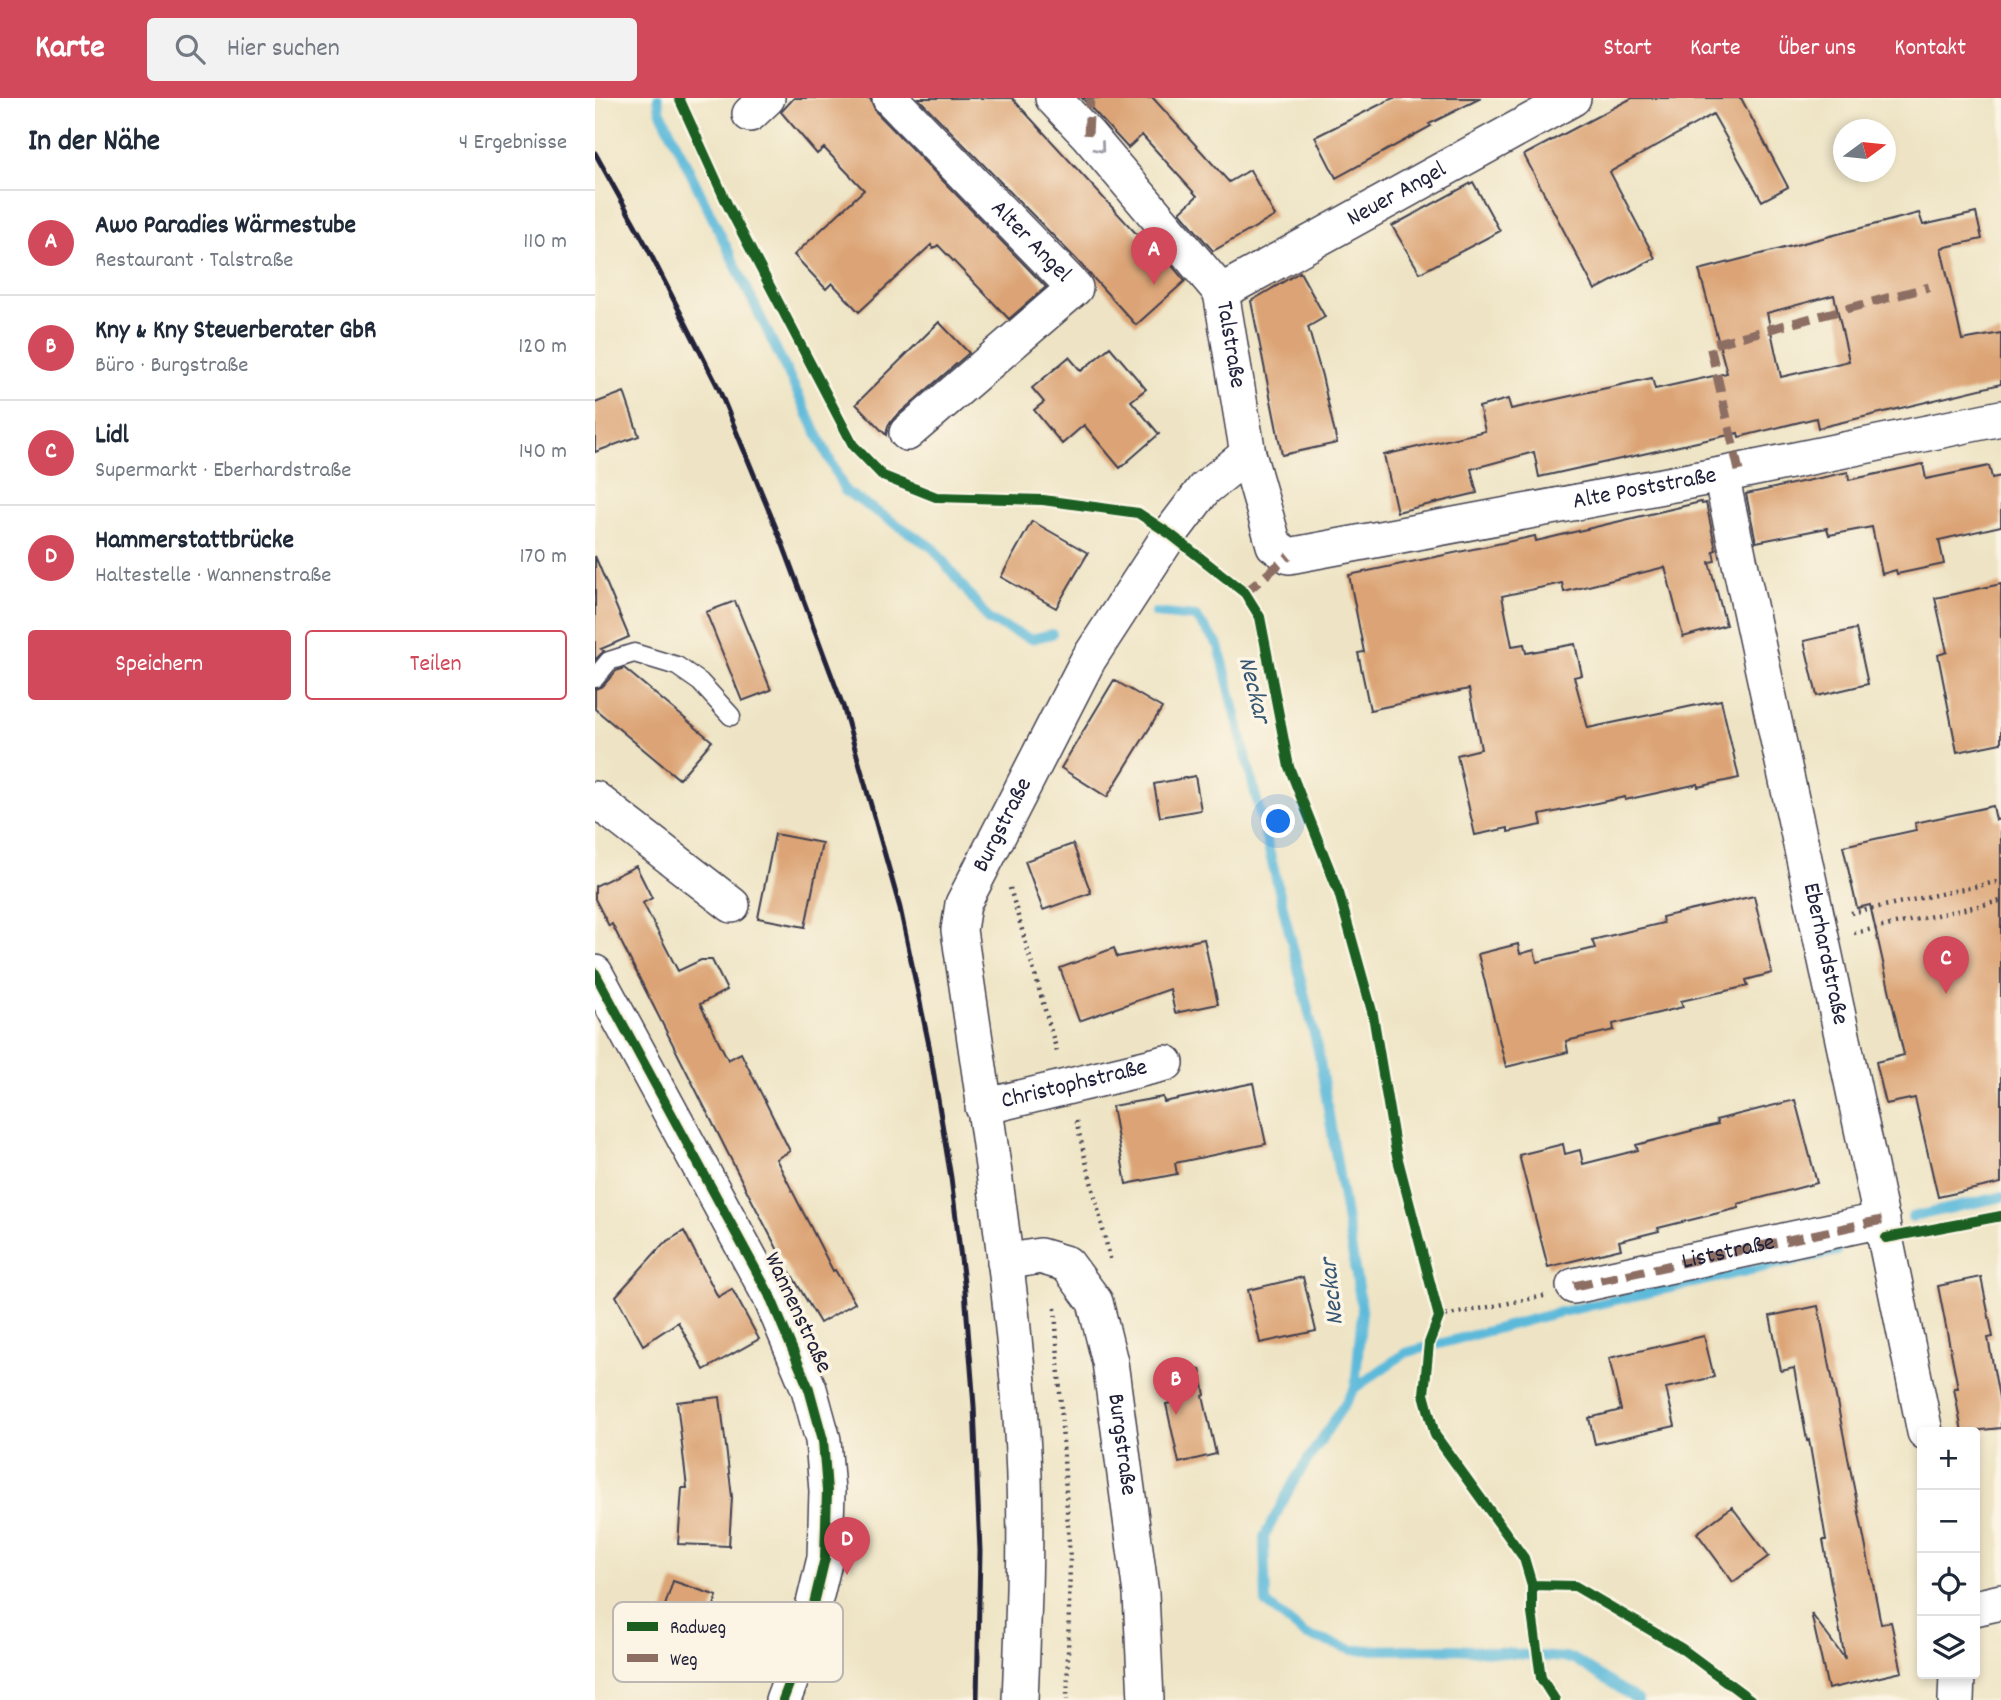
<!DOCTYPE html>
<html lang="de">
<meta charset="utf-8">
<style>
body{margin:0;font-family:Dekko,sans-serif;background:#f2f2f3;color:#1f2937}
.controls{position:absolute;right:21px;bottom:21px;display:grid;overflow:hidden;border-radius:7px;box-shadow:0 4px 10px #0003}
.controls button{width:63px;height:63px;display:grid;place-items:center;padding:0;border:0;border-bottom:2px solid #e0e1e3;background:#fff;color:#1f2937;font:35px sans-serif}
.compass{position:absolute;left:1238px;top:21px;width:63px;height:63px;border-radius:50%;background:#fff;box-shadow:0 4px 10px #0003;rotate:75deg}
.you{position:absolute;left:684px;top:724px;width:24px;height:24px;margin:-18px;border:5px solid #fff;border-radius:50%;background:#1a73e8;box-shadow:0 0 0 10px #1a73e833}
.badge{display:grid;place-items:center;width:46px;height:46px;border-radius:50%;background:#d1495b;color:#fff;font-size:23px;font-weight:700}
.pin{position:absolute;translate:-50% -58px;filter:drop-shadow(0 2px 4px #0008)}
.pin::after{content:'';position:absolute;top:37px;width:24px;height:21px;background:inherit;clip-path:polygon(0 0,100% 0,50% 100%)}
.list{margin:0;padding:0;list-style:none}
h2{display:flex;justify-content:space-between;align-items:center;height:91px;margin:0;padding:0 28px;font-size:30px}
h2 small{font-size:23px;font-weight:400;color:#747a83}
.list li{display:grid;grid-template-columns:46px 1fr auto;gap:21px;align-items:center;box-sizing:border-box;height:105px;padding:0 28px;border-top:2px solid #e0e1e3}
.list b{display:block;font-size:26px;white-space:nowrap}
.list p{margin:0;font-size:23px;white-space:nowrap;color:#747a83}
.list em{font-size:23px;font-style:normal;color:#747a83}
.actions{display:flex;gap:14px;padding:21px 28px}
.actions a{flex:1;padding:16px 0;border:2px solid #d1495b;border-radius:7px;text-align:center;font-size:24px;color:#d1495b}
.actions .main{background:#d1495b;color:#fff}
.icon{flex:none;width:38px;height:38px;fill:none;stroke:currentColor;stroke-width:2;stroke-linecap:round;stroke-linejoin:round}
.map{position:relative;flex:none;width:1406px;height:1602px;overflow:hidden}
header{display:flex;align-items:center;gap:42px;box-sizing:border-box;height:98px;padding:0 35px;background:#d1495b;color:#fff}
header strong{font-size:33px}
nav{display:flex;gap:38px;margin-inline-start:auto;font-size:24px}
.search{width:490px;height:63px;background:#f2f2f3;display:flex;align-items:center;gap:18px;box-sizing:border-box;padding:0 24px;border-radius:7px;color:#747a83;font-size:26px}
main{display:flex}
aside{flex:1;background:#fff}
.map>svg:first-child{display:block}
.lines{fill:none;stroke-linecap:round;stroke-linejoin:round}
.stream{stroke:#5cb9da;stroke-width:10}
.building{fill:#dca476;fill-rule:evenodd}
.lane-casing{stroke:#413f50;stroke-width:21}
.street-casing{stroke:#413f50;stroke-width:38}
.path{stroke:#413f50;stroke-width:4.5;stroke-dasharray:2 5;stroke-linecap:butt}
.lane{stroke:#fff;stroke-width:18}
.street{stroke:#fff;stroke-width:35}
.rail{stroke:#22223b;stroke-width:5}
.quiet{stroke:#8d6e63;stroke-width:9;stroke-dasharray:18 9;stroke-linecap:butt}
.cycleway-casing{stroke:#fcf5e5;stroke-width:15}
.cycleway{stroke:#1b5e20;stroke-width:10}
.oneway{stroke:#9c9ca7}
.labels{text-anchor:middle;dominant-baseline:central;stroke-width:7;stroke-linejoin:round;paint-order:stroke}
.street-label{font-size:24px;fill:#22223b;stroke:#fcf5e5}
.water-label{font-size:26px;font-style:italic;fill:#365773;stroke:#fcf5e5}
.key{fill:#fcf5e5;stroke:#bbb6b2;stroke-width:2}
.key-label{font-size:19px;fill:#22223b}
</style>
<header>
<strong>Karte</strong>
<div class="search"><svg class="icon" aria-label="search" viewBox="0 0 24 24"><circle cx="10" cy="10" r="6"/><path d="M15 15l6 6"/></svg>Hier suchen</div>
<nav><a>Start</a><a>Karte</a><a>Über uns</a><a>Kontakt</a></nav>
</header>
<main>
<aside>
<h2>In der Nähe<small>4 Ergebnisse</small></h2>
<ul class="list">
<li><span class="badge">A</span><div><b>Awo Paradies Wärmestube</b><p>Restaurant · Talstraße</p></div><em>110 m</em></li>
<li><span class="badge">B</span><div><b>Kny &amp; Kny Steuerberater GbR</b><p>Büro · Burgstraße</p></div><em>120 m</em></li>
<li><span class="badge">C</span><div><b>Lidl</b><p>Supermarkt · Eberhardstraße</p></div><em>140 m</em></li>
<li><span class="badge">D</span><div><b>Hammerstattbrücke</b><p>Haltestelle · Wannenstraße</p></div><em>170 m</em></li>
</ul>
<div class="actions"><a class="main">Speichern</a><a>Teilen</a></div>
</aside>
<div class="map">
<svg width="1406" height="1602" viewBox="0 0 1406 1602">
<rect width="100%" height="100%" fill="#fcf5e5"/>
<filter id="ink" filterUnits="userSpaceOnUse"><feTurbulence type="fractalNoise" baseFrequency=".0143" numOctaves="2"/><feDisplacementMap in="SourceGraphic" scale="14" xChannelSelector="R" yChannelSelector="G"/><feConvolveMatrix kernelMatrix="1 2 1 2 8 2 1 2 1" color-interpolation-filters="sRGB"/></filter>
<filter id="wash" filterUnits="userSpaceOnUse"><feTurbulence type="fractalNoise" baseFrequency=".00686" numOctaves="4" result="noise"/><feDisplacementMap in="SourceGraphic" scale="28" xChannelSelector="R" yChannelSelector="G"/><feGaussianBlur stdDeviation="1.57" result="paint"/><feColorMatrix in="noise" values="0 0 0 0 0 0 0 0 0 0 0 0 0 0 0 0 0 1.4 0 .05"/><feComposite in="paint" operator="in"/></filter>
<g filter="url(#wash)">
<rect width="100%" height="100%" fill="#eee4c5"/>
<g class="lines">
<path class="stream" d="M63 0 65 12 250 393 338 450 395 523 436 541 457 536
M560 515 601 519 624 548 723 952 767 1213 760 1290 699 1383 669 1439 671 1505 710 1537 759 1552 862 1551 979 1561 1043 1602
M1317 1119 1406 1099
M760 1290 810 1255 957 1216 1242 1153"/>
</g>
<g id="blocks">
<path class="building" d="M199 0H275L281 14 451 189 414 221 343 147 338 151 336 147 264 214 237 185 231 191 199 157 269 92 229 50 222 56 186 14Z
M323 0H417L546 141 551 137 590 183 541 227 481 161Z
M487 0H558L634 84 655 72 680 118 618 153 585 114 602 98 547 37 533 50Z
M798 0H886L834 26 836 28 741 80 720 39Z
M1037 0H1146L1193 89 1167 103 1118 16 1015 74 1060 160 1000 192 929 57Z
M878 84 905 133 825 175 797 128Z
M1324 115 1328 127 1381 115 1387 141 1346 150 1367 242 1406 235V286L1223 330 1221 320 1144 339 1143 335 944 379 939 354 876 371 882 395 802 414 789 357 890 333 884 309 913 301 916 311 1057 280 1060 291 1132 275 1104 172ZM1239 197 1254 263 1186 279 1172 215Z
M705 174 730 219 713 229 727 278 742 345 687 357 656 203Z
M344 224 374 255 299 320 293 328 291 337 261 306Z
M515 249 551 291 536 303 564 336 525 370 489 327 467 346 439 312 449 304 437 290 474 259 486 273Z
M29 294 44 338 0 354V305Z
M1328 366 1331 381 1394 368 1397 380 1406 378V428L1344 442 1349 466 1302 476 1301 472 1287 476 1277 429 1234 437 1232 430 1161 444 1151 396 1253 374 1254 382Z
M1106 404 1107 406 1111 405 1121 452 1118 453 1120 463 1114 464 1131 527 1088 539 1070 469 969 494 967 485 907 498 917 548 929 546 931 555 980 546 987 577 979 579 993 630 1126 602 1144 680 1103 689V686L1030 702V699L945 717 947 727 913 734V730L880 737 862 657 886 651 874 591 775 612 763 555 769 554 754 477 940 438 941 443Z
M437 423 493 455 461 510 406 479Z
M0 458 34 539 6 551 9 553 0 562Z
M1406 486V645L1362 654 1343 557 1352 554 1340 500Z
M140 503 176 592 147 603 111 514Z
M1261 531 1273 586 1222 598 1209 543Z
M29 570 117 643 84 681 0 611V591L8 588 21 573Z
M519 582 567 610 512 699 466 670Z
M600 678 606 712 565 719 559 686Z
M1398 708 1401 722 1406 721V1085L1343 1099 1320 1000 1291 1006 1281 964 1309 957 1275 807 1262 810 1248 748 1321 732 1320 725Z
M180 736 227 745 210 829 163 820Z
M478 746 496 795 448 812 430 763Z
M41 768 57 800 48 805 83 873 106 862H117L132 892 105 906 133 962 146 955 195 1053 181 1061 238 1173 240 1172 260 1205 225 1225 188 1162 153 1095 17 826 14 828 0 801V788Z
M1159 798 1177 875 1151 882 1153 888 1086 903 1088 909 1018 926 1019 932 971 943 973 954 911 969 883 856 923 846 925 856 939 852 942 864 1000 850 997 842 1068 825 1067 819Z
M609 841 623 906 580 915 575 891 484 923 465 870 519 850 522 859Z
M658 985 671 1046 580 1065 582 1076 531 1086 517 1008 568 999 569 1004Z
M1200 1002 1222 1085 1143 1106 1144 1110 1063 1130 1064 1133 1024 1143 1026 1151 953 1169 924 1057 968 1046 970 1056 985 1052 988 1066 1043 1052 1041 1047 1123 1026 1121 1022Z
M89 1133 123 1199 137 1191 164 1241 109 1272 83 1224 48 1247 21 1198 68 1146Z
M708 1179 721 1233 665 1245 653 1192Z
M1386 1179 1398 1239 1393 1240 1406 1310V1330L1367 1334 1359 1290H1363L1343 1188Z
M1223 1208 1286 1526 1296 1524 1307 1574 1233 1591 1216 1515 1250 1561 1228 1442H1231L1214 1342 1212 1343 1199 1270 1186 1273 1175 1218Z
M1109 1238 1119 1279 1071 1290 1080 1328 1000 1346 994 1320 1026 1312 1014 1260Z
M605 1271 610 1297 608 1298 621 1356 584 1365 571 1306 576 1305 571 1278Z
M125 1299 137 1399 134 1448 83 1446 87 1390H92L82 1304Z
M1137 1409 1174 1458 1138 1484 1102 1435Z
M78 1483 122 1498 103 1557 59 1542Z"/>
</g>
</g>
<g filter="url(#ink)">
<use href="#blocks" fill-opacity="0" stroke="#413f50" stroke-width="2"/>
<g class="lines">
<g class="lane-casing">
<path id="lane" d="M0 580 14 563 39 555 82 568 105 584 136 618"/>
</g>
<g class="street-casing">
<g id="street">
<path id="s1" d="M295 0 480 190 312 335"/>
<path id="s2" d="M458 0 493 37 626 194 653 356 679 447 694 458 1126 377 1406 320"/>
<path d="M155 16 172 0"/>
<path id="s3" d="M626 194 978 0"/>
<path id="s4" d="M1126 377C1194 696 1266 1014 1330 1334"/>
<path d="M0 701 137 807"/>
<path d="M0 875 175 1198 214 1291 228 1342 232 1393 230 1460 209 1547 188 1602"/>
<path id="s5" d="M388 1009 571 965"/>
<path id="s6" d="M410 1164 445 1158 472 1166 500 1204 515 1264 546 1496 551 1602"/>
<path id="s7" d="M979 1188 1287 1122"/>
<path d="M1380 1510 1406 1504"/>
<path id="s8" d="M425 1602C429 1509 433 1414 426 1321 414 1157 387 994 364 832L368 806 493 562 575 436 609 391 653 356"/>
<path d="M1361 1602 1362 1576"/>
</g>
</g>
<path class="path" d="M415 790 463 957
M1256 815 1406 783
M1259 835 1406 803
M481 1023 516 1164
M460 1210 475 1462 472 1602
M844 1219 949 1198"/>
<use href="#lane" class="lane"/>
<use href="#street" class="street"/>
<path class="rail" d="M0 55 50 145 123 289 188 447 248 608 305 810 334 947 356 1080 370 1193 379 1308 385 1453 382 1602"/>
<path class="quiet" d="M493 37 495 0
M1144 373 1115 247 1334 189
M650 495 694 458
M979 1188 1287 1122"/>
<g class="cycleway-casing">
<path id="cycleway" d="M84 0 133 108 258 347 288 378 341 399 448 402 543 415 575 436 650 495 665 519 694 669 744 795 778 917 801 1054 844 1219 834 1245 829 1296 840 1337 929 1460 937 1487 980 1488 1086 1550 1156 1602
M0 875 175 1198 214 1291 228 1342 232 1393 230 1460 209 1547 188 1602
M1291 1140 1406 1118
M937 1487V1515L946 1580 960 1602"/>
</g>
<use href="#cycleway" class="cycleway"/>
</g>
<defs><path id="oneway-chevron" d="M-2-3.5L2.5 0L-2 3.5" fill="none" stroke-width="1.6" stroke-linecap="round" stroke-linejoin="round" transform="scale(1.75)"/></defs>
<use class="oneway" href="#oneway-chevron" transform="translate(505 50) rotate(50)"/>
</g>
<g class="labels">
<g class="street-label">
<text stroke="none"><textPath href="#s3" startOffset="201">Neuer Angel</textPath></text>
<text stroke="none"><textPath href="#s1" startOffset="201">Alter Angel</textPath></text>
<text stroke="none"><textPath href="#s2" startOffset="310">Talstraße</textPath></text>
<text stroke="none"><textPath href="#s2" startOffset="896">Alte Poststraße</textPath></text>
<text stroke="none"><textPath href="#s8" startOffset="889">Burgstraße</textPath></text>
<text stroke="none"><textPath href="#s4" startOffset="490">Eberhardstraße</textPath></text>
<text stroke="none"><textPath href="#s5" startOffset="94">Christophstraße</textPath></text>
<text stroke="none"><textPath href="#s7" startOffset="158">Liststraße</textPath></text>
<text transform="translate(202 1215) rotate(65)">Wannenstraße</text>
<text stroke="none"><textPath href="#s6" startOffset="256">Burgstraße</textPath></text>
</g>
<g class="water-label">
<text transform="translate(658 592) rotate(76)">Neckar</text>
<text transform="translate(738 1194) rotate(-96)">Neckar</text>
</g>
</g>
<rect x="18" y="1504" width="230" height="80" rx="10" class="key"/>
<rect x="32" y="1524" width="31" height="9" fill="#1b5e20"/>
<rect x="32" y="1556" width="31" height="8" fill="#8d6e63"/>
<g class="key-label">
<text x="75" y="1535">Radweg</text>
<text x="75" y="1567">Weg</text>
</g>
</svg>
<div class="controls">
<button>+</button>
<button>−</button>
<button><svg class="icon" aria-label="locate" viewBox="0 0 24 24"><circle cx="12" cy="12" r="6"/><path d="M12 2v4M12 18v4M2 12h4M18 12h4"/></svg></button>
<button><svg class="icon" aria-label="layers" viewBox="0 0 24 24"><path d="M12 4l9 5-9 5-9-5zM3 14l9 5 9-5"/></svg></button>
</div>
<svg class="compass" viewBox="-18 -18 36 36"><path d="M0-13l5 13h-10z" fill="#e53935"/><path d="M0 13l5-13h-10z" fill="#747a83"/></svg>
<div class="you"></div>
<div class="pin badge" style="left:559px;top:187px">A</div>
<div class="pin badge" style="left:581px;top:1317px">B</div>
<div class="pin badge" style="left:1351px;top:896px">C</div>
<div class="pin badge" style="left:252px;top:1477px">D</div>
</div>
</main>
